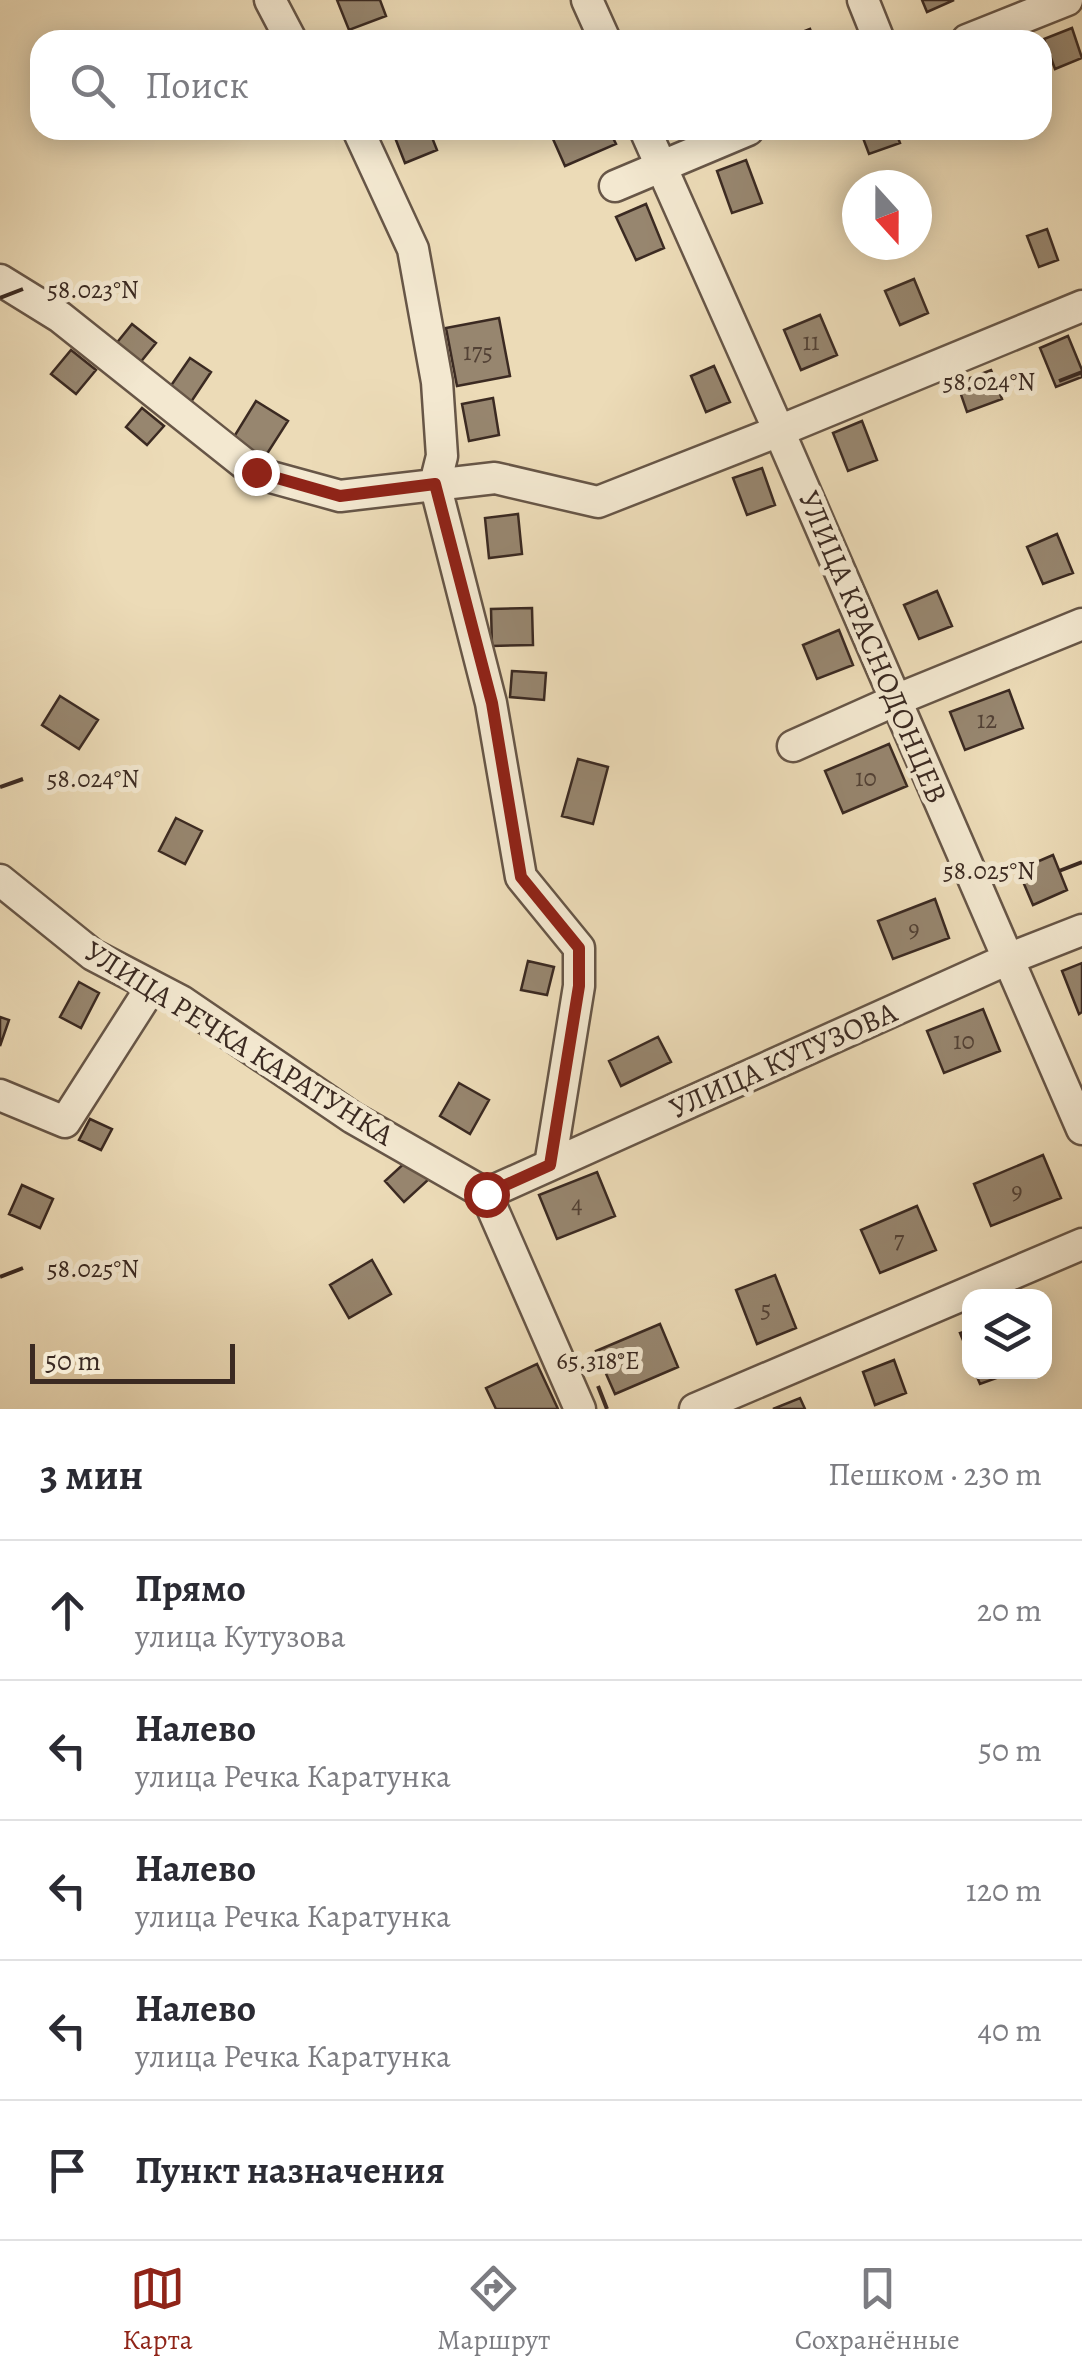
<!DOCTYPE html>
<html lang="ru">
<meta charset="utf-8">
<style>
body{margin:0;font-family:Alegreya,serif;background:#f2f2f3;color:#2b2b33}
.controls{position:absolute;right:30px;bottom:30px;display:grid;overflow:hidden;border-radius:20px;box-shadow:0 5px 25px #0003}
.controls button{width:90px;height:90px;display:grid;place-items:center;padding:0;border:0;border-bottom:2px solid #e1e1e2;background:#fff;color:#2b2b33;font:50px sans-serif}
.compass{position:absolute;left:842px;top:170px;width:90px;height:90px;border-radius:50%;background:#fff;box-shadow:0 5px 25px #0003;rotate:159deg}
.scale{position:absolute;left:30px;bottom:25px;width:205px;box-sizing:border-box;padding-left:10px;border:5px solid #3b2a22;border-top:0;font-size:28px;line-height:35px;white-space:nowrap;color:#3b2a22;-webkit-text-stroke:8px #f3e8d0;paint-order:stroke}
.stop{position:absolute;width:30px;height:30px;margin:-22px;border:8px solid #8f2418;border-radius:50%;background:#fff}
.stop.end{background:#8f2418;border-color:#fff;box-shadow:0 2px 10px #0008}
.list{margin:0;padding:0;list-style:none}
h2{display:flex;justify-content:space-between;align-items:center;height:130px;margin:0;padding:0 40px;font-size:42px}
h2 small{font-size:32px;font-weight:400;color:#7c7c81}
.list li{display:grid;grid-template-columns:65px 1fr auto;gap:30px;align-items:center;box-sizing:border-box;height:140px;padding:0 40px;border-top:2px solid #e1e1e2}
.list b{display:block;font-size:38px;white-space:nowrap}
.list p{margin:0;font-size:32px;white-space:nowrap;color:#7c7c81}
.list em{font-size:32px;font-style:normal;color:#7c7c81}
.icon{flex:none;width:55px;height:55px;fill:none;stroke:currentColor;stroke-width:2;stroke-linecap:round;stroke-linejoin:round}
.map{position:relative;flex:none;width:1082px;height:1409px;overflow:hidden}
.search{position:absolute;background:#fff;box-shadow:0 5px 25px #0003;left:30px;right:30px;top:30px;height:110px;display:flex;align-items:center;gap:25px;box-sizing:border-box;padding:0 35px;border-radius:30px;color:#7c7c81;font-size:38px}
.sheet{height:830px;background:#fff}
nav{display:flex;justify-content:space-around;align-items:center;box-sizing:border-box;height:140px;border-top:2px solid #e1e1e2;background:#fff;font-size:28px;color:#7c7c81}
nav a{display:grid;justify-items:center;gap:5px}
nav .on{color:#8f2418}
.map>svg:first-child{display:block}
.building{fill:#97866f;stroke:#3b2a22;stroke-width:2.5}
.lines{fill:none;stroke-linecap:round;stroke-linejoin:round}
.minor-casing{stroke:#675647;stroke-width:35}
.minor{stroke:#f3e8d0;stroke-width:30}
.route{stroke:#8f2418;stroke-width:12}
.ticks{fill:none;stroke:#3b2a22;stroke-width:4}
.labels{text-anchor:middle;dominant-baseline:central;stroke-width:10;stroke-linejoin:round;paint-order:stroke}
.number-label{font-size:25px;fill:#524135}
.street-label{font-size:30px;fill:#3b2a22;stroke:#f3e8d0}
.ticks-label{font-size:25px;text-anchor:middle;fill:#3b2a22;stroke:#f3e8d0;stroke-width:10;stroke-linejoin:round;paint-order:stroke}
</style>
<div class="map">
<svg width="1082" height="1409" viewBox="0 0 1082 1409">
<rect width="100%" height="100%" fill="#ecdbb7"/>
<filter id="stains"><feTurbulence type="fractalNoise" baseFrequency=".002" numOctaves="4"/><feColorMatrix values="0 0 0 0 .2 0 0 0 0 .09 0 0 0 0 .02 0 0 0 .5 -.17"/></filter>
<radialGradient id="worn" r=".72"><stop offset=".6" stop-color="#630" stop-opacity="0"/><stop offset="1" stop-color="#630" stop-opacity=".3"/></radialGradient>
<path class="building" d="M337 0H380L386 16 349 30Z
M922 0H954L927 12Z
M1072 28 1082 58 1055 69 1044 39Z
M810 29 814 40H782Z
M392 130H429L437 150 405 163Z
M549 130H609L616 144 565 166Z
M860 130H895L900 143 869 154Z
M746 160 762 203 732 213 717 171Z
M646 204 664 248 636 260 616 217Z
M1047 229 1058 260 1039 267 1027 236Z
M914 279 928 313 900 325 885 291Z
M820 315 837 355 801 370 784 330Z
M499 318 510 376 457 386 446 328Z
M132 324 156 343 139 364 115 345Z
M1068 336 1082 370V377L1056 387 1040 348Z
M71 350 96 370 76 394 51 374Z
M190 358 211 372 189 405 168 390Z
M714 366 730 402 706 412 691 376Z
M991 370 1002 399 967 412 957 383Z
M493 398 499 435 469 441 462 404Z
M256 401 288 421 263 460 232 440Z
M142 408 164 426 147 445 126 427Z
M862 421 877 460 848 471 833 433Z
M762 468 775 505 747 515 733 478Z
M518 514 522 554 489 558 485 518Z
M1057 534 1073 573 1043 584 1027 547Z
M937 591 952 626 919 639 904 605Z
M532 608 533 645 492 646 491 609Z
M839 630 853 665 817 679 803 645Z
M512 671 546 673 544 700 510 697Z
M1009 690 1023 728 965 750 950 712Z
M60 696 98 720 79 749 42 725Z
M889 744 907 786 843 813 825 771Z
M578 759 608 767 593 824 562 816Z
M176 818 202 831 185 864 159 851Z
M1053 855 1067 890 1033 905 1018 870Z
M935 899 949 938 893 959 878 921Z
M528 961 554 967 547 995 521 990Z
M1082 963V1012L1079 1014 1062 971Z
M79 982 99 993 81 1028 60 1017Z
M983 1009 1000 1051 944 1073 927 1031Z
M0 1017 9 1020 0 1046Z
M658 1037 671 1062 621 1086 609 1061Z
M459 1083 489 1100 470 1134 440 1116Z
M90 1119 112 1129 101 1150 79 1140Z
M1043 1155 1061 1198 991 1226 974 1184Z
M410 1158 429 1179 404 1202 385 1181Z
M597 1172 615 1216 557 1239 539 1195Z
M22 1185 53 1199 40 1228 9 1214Z
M917 1206 936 1250 880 1273 861 1230Z
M372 1260 391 1294 349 1318 330 1285Z
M775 1275 796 1328 757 1344 736 1290Z
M660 1324 678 1367 615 1394 596 1351Z
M970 1330V1357L960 1333Z
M894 1360 906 1393 875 1405 863 1372Z
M537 1364 558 1409H496L486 1388Z
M975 1372H1013L980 1384Z
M800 1398 805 1409H773Z"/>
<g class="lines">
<g class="minor-casing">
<path id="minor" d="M270 0 291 40
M587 0 605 40
M863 0 879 40
M967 40 1067 0
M358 130 413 249 437 382 442 456 435 484 491 703 521 877 579 948V986L550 1165
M645 130 779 431 1082 1129
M615 186 748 130
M0 280 60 317 256 473 340 496 495 478 598 502 779 431 1082 306
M793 746 896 700 1082 624
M0 880 93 955 181 1001 353 1118 486 1194
M0 1095 65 1122 152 986
M486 1194 1008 959 1082 930
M486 1194 580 1409
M695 1409 1082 1244"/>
</g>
<use href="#minor" class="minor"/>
</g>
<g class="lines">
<path class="route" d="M256 472 340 496 435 484 492 703 521 877 579 948V986L550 1165 486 1194"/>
</g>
<path class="ticks" d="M0 298 23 289M1059 381 1082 372M0 787 23 779M1059 871 1082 862M0 1277 23 1268M598 1386 607 1409"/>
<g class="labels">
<g class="number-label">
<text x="811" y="342">11</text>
<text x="478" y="352">175</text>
<text x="987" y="720">12</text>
<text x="866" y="778">10</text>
<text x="914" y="929">9</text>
<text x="964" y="1041">10</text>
<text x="1017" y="1191">9</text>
<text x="577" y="1205">4</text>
<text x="899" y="1240">7</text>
<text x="766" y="1309">5</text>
</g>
<g class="street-label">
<text transform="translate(873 647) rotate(67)">УЛИЦА КРАСНОДОНЦЕВ</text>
<text transform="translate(239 1043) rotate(32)">УЛИЦА РЕЧКА КАРАТУНКА</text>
<text transform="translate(783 1060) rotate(-24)">УЛИЦА КУТУЗОВА</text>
</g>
</g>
<g class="ticks-label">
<text x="93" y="298">58.023°N</text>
<text x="989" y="390">58.024°N</text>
<text x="93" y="787">58.024°N</text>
<text x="989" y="879">58.025°N</text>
<text x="93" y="1277">58.025°N</text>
<text x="598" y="1369">65.318°E</text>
</g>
<rect width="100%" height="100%" filter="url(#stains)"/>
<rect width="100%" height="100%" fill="url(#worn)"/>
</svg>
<div class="controls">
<button><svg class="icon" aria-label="layers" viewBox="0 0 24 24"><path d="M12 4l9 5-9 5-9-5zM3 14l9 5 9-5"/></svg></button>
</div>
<svg class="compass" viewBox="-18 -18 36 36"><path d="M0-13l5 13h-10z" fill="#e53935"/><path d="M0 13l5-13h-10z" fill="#7c7c81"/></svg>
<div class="scale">50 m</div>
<div class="stop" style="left:486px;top:1194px"></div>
<div class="stop end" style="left:256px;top:472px"></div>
<div class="search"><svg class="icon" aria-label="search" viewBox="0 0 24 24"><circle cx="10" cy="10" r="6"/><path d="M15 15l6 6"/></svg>Поиск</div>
</div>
<section class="sheet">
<h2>3 мин<small>Пешком · 230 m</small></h2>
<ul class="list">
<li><svg class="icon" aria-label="ahead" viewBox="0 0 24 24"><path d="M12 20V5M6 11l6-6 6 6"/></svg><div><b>Прямо</b><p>улица Кутузова</p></div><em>20 m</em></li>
<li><svg class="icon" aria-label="left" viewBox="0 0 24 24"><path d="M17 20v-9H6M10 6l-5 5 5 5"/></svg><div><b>Налево</b><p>улица Речка Каратунка</p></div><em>50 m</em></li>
<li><svg class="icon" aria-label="left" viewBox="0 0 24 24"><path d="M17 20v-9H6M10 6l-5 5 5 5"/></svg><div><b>Налево</b><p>улица Речка Каратунка</p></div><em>120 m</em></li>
<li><svg class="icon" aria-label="left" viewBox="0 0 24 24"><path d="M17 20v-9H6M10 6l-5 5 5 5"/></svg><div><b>Налево</b><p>улица Речка Каратунка</p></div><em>40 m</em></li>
<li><svg class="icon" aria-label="arrive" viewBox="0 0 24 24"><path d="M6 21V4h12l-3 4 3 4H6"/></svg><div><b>Пункт назначения</b></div></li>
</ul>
</section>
<nav>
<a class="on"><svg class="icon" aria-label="map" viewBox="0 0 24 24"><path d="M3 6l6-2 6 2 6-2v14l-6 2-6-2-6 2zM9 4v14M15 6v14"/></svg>Карта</a>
<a><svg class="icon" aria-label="directions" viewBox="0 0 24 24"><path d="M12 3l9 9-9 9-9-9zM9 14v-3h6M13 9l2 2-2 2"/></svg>Маршрут</a>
<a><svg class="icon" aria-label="saved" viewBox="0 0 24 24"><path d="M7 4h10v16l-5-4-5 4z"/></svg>Сохранённые</a>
</nav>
